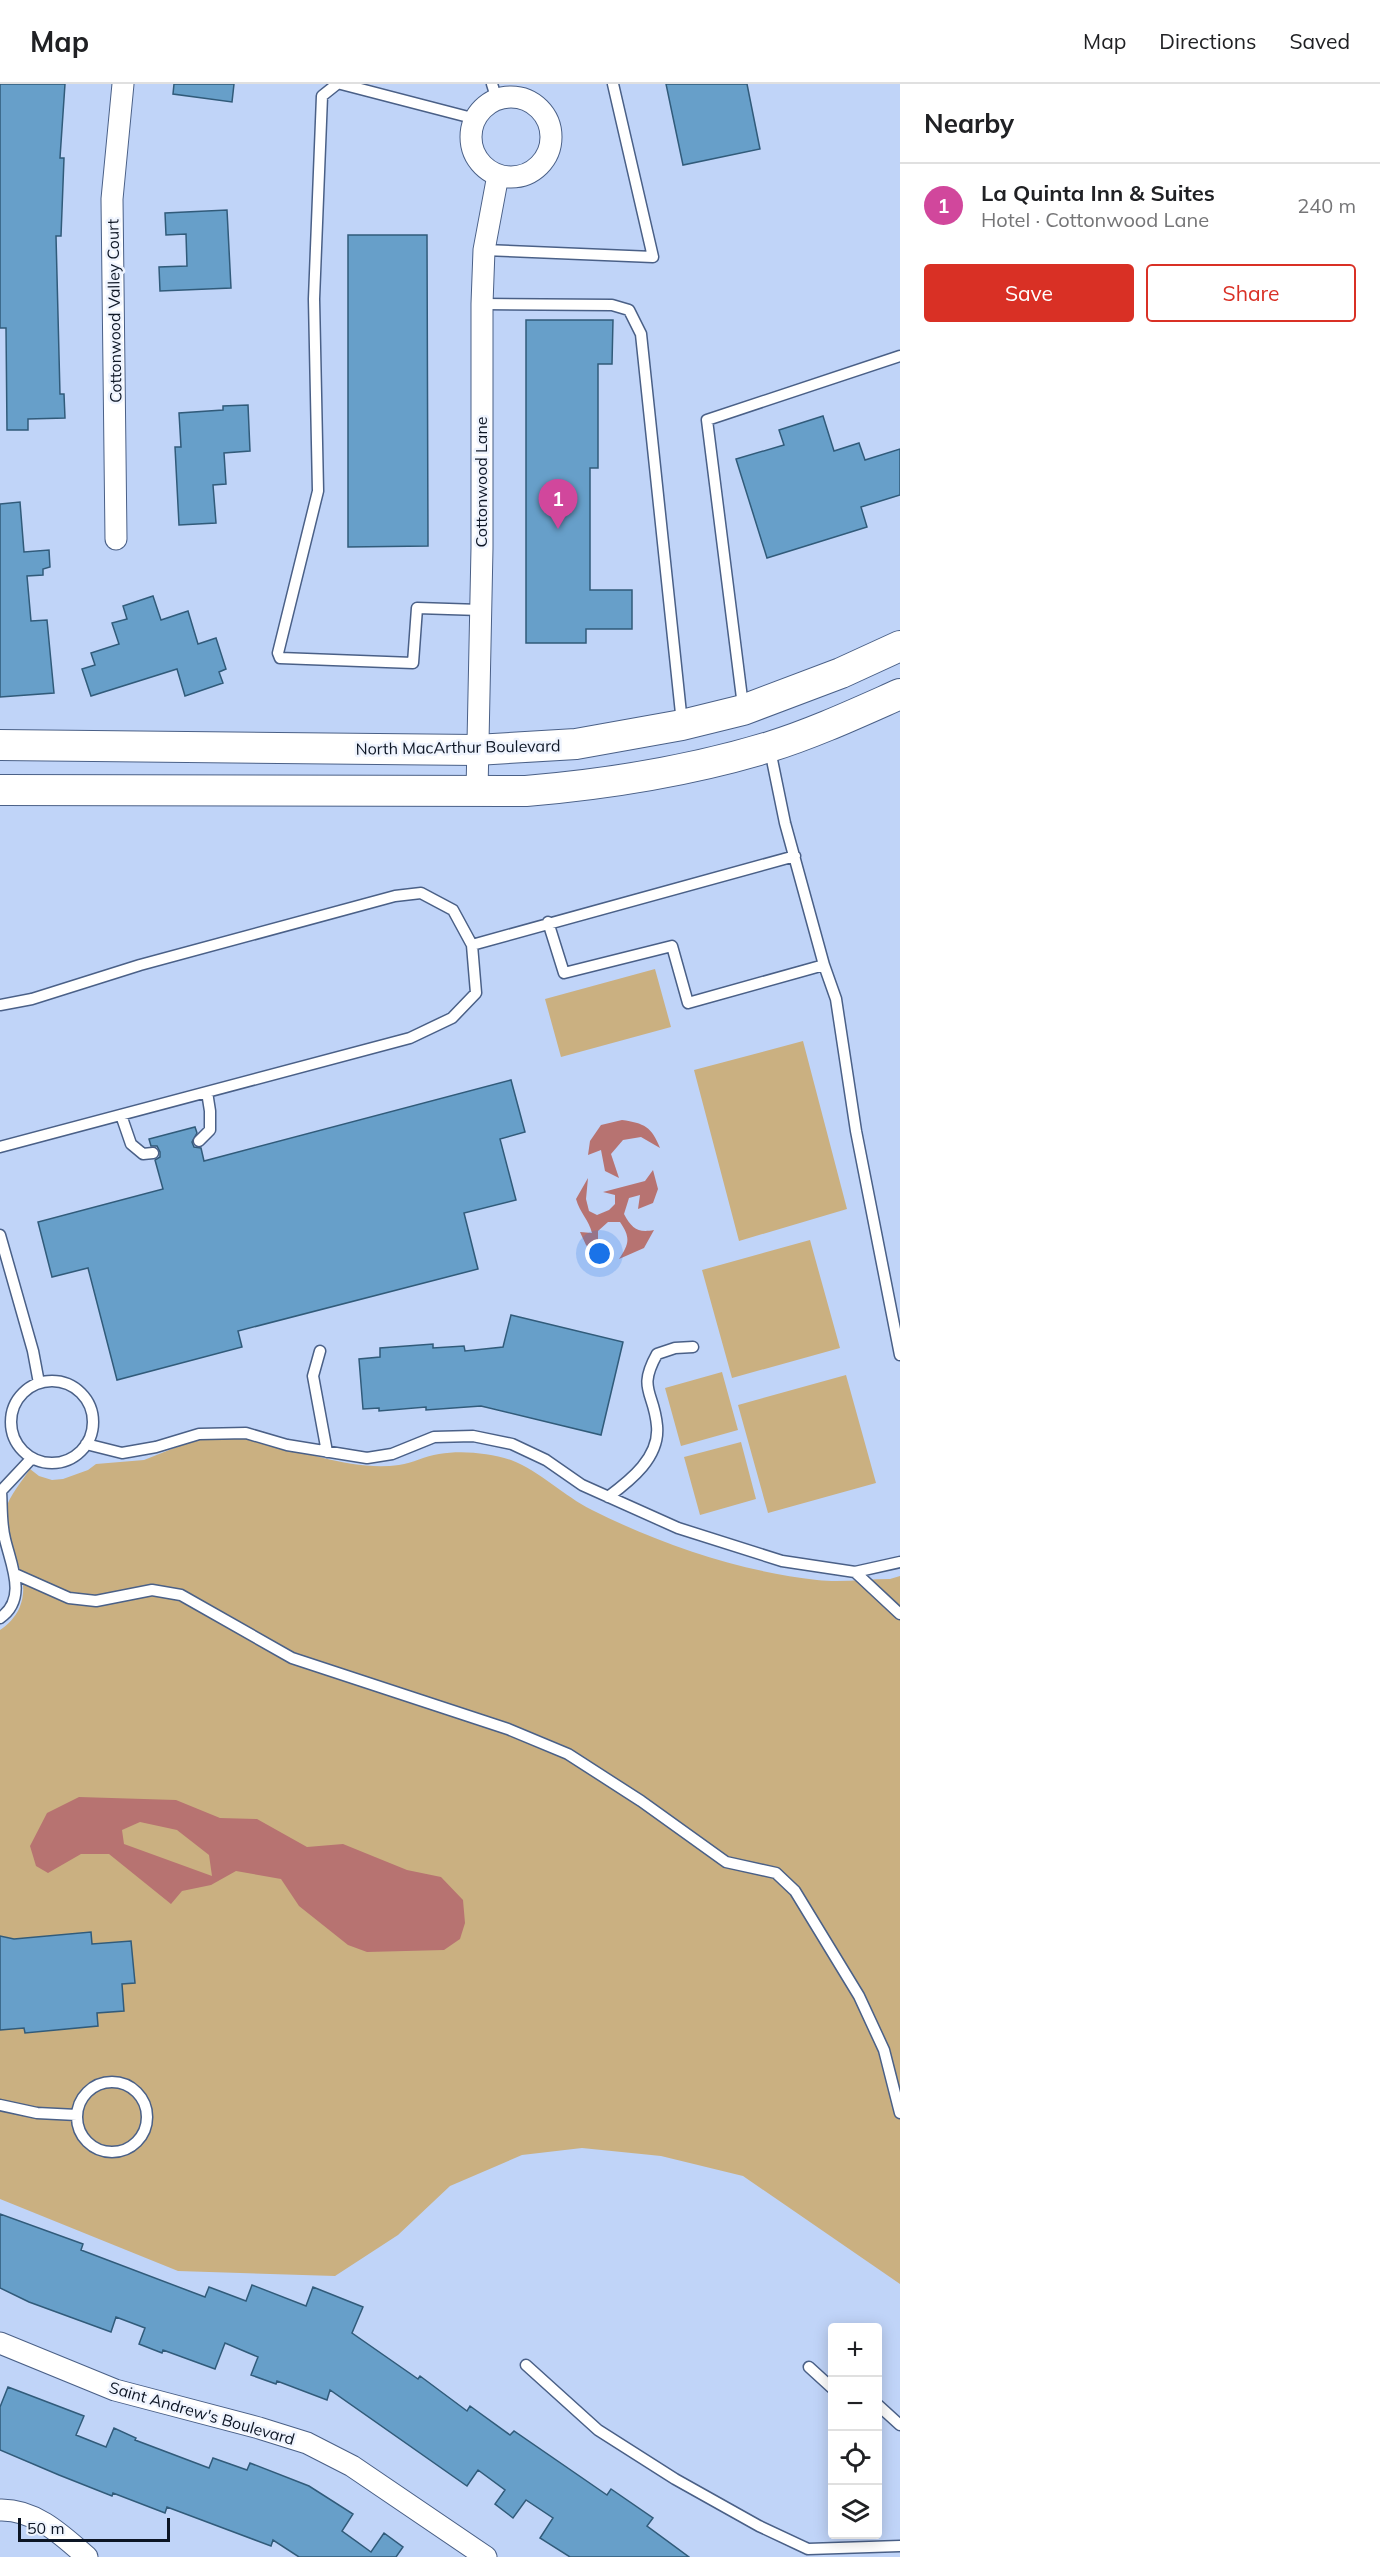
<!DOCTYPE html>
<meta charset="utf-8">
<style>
body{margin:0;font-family:Mulish,sans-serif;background:#f6f6f6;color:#202124}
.controls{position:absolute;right:18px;bottom:18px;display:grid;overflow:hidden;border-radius:6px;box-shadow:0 3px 15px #0003}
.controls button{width:54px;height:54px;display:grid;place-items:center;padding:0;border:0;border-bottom:2px solid #e0e0e0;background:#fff;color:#202124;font:30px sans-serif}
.scale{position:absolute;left:18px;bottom:15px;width:152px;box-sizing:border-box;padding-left:6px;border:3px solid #0c1524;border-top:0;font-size:16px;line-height:21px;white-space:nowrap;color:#0c1524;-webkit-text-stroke:4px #eff4fe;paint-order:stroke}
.you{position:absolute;left:600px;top:1170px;width:21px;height:21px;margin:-15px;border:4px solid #fff;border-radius:50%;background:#1a73e8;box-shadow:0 0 0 9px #1a73e833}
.badge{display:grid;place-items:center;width:39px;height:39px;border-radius:50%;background:#d93025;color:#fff;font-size:20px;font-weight:700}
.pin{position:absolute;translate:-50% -50px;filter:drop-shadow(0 2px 3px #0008)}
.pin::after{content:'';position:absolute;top:32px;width:21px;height:18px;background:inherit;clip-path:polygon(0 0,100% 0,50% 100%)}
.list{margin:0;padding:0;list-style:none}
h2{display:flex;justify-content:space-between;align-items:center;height:78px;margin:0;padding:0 24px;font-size:26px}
h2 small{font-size:20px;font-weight:400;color:#757577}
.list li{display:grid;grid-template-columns:39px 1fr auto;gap:18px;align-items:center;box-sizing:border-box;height:84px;padding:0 24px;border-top:2px solid #e0e0e0}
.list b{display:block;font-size:22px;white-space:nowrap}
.list p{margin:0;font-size:20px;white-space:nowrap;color:#757577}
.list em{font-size:20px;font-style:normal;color:#757577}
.actions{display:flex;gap:12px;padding:18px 24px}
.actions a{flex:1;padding:14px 0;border:2px solid #d93025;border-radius:6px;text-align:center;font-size:21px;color:#d93025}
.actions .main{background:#d93025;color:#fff}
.icon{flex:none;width:33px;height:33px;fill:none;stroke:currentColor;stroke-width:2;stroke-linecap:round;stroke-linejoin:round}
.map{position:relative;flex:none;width:900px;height:2473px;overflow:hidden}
header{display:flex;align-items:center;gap:36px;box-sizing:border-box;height:84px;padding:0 30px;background:#fff;border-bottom:2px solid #e0e0e0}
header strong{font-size:28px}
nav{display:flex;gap:33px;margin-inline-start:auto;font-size:21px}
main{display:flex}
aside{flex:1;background:#fff}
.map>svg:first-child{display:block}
.green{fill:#cab081}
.water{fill:#b77371;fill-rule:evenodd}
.building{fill:#679fc9;stroke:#315b7a;stroke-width:1.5}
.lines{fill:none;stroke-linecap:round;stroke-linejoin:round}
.service-casing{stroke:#4a6087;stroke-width:13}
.minor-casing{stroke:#4a6087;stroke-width:23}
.secondary-casing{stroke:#4a6087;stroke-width:32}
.service{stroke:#fff;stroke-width:10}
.minor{stroke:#fff;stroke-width:21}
.secondary{stroke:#fff;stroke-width:30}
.labels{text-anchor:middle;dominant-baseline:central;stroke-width:5;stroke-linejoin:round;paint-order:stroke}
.street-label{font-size:16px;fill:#0c1524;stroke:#eff4fe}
</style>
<header>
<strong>Map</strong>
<nav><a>Map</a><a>Directions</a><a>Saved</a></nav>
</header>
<main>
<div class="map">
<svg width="900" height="2473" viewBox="0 0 900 2473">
<rect width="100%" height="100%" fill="#c0d4f8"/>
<path class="green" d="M655 885 671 943 561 973 545 915Z
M803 957 847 1125 739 1157 694 986Z
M810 1156 840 1264 732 1294 702 1186Z
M722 1288 738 1346 681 1362 665 1304Z
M846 1291 876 1399 768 1429 738 1321Z
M202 1353C223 1353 244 1353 265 1358 309 1369 354 1387 399 1381 413 1379 425 1372 439 1370 462 1366 489 1369 511 1376 540 1387 564 1412 592 1426 662 1461 739 1487 817 1496 840 1499 866 1495 890 1495L900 1492V2200L743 2092 661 2072 582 2064 522 2071 450 2102 398 2151 335 2192 178 2187 0 2115V1546C8 1541 15 1533 19 1525 35 1489 0 1461 6 1425 9 1412 23 1396 30 1385L39 1392 52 1396 63 1395 88 1386 96 1380 144 1376Z
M741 1358 756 1415 700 1431 684 1373Z"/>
<path class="water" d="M622 1036C644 1039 652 1043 660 1064L641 1053 623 1056 611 1070 619 1094 605 1087 601 1066 588 1071 590 1057 601 1041Z
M653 1086 658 1105 653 1119 638 1125 640 1111 629 1114 624 1130C632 1145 638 1149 654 1146L644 1164 619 1175C629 1160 631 1154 620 1138H608L598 1147V1158L607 1168 606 1182 586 1161 580 1148 592 1149C589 1136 580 1129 576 1115L588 1094 586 1115 589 1127 597 1131 609 1126 615 1120V1111L603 1108 645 1097Z
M79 1713 176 1716 220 1734 257 1735 307 1763 343 1760 407 1786 441 1793 463 1816 465 1839 460 1855 444 1866 367 1868 348 1861 299 1822 281 1795 236 1787 211 1801 182 1807 171 1820 109 1770H81L48 1789 36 1782 30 1762 47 1729ZM140 1738 177 1746 209 1771 212 1792 124 1760 122 1746Z"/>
<path class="building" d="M0 0H65L60 74H64L61 152H56L60 310H64L65 334 28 335V346H7L6 244H0Z
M174 0H234L232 18 173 10Z
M666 0H747L760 65 683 81Z
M227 126 231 204 160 207 159 183 187 182 186 150 166 151 165 129Z
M348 151H427L428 462 348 463Z
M526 236H613L612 280H598V384H590V506H632V545H586V559H526Z
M248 321 250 367 224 369 226 400 213 401 216 439 179 441 175 363H181L179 329 223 326V322Z
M823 332 834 367 859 359 865 376 900 365V411L861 423 867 443 767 474 736 375 784 361 779 346Z
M20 418 24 468 49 466 50 483 43 485V491L27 492 31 537 47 536 54 609 0 613V420Z
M153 512 161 536 188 527 198 560 216 554 226 585 219 588 223 599 185 612 177 585 91 612 82 585 95 581 91 569 119 560 112 539 127 535 123 522Z
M511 996 525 1048 500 1055 516 1116 464 1129 478 1185 238 1247 242 1263 117 1296 88 1184 52 1193 38 1138 163 1105 155 1076 160 1073V1068L157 1062H151L149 1055 195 1043 197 1049 192 1058 194 1063 201 1064 204 1077Z
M511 1231 623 1258 601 1351 481 1322 426 1326V1323L379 1327V1324L363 1325 359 1275 380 1273V1264L433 1260V1264L464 1262 465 1267 503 1263Z
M91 1848 92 1860 131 1857 135 1899 122 1900 124 1927 97 1929 98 1942 25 1949 24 1944 0 1946V1852L14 1855Z
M0 2130 83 2160 81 2166 205 2213 209 2203 246 2217 252 2201 306 2222 313 2203 363 2223 352 2249 418 2295 420 2292 467 2327 470 2322 510 2351 514 2347 607 2411 611 2405 653 2434 647 2442 689 2473H570L540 2454 553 2434 526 2416 513 2434 495 2420 505 2406 478 2386 467 2402 330 2306 327 2316 277 2297 276 2300 251 2291 258 2273 225 2259 215 2285 163 2266 162 2269 139 2260 145 2244 116 2233 111 2248 29 2218 0 2204Z
M8 2303 84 2332 76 2351 106 2363 114 2344 136 2354 135 2356 209 2384 213 2374 247 2386 250 2379 309 2402 353 2430 342 2447 371 2468 384 2449 403 2463 396 2473H299L273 2456 271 2462 167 2423 165 2429 113 2409 112 2412 59 2391 0 2366V2323Z"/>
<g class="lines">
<g class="service-casing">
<path id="service" d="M337 0 322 12 314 215 318 407 278 569 280 574 413 579 417 524 480 526
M341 0 476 35
M492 0 497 16
M484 166 653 173 613 0
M482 220 612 221 629 226 641 250 682 639
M743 622 707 336 900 272
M548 838 564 889 672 862 688 919 824 881 785 739 770 666
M472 861 795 772
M824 881 836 915 856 1047 900 1271
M0 921 32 915 140 881 395 812 421 809 453 826 472 861 476 909 452 934 410 954 0 1063
M121 1031 131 1060 143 1070 153 1069
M199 1057 210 1046V1027L207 1008
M0 1151 33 1267 39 1299
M320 1267 313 1292 327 1368
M11 1338a41 41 0 1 1 82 0a41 41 0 1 1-82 0Z
M86 1360 122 1369 156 1363 199 1350 246 1349 287 1361 367 1374 392 1370 434 1353 473 1352 512 1360 546 1376 582 1401 678 1444 782 1477 855 1488 900 1478
M608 1413C631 1396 660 1373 657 1342 654 1307 637 1306 657 1270L675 1264 693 1263
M855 1488 900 1530
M15 1490 69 1514 96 1517 152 1506 181 1511 292 1574 508 1645 568 1670 641 1717 726 1778 776 1789 795 1807 859 1912 884 1966 900 2029
M0 1534C28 1515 11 1481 5 1455 1 1440 2 1423 1 1407L32 1374
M77 2033a35 35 0 1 1 70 0a35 35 0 1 1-70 0Z
M0 2021 37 2029 77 2031
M526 2281 598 2346 675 2395 759 2442 808 2465 900 2462
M809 2283 832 2304
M878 2321 900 2341"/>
</g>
<g class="minor-casing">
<path id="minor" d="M471 53a40 40 0 1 1 80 0a40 40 0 1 1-80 0Z
M116 455 112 115 123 0
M477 707 482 464V220L484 166 498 91
M0 2259 115 2306 259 2344 307 2359 352 2382 486 2473
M0 2426C35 2425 62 2451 87 2473"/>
</g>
<g class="secondary-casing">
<path id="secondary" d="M0 661 476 666 576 660 682 641 743 626 841 589 900 562
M0 706 526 707C608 700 690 687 769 663 814 649 857 629 900 610"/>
</g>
<use href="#service" class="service"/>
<use href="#minor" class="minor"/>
<use href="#secondary" class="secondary"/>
</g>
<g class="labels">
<g class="street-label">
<text transform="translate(114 227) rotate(-91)">Cottonwood Valley Court</text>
<text transform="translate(481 398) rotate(-90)">Cottonwood Lane</text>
<text transform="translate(458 663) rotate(-1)">North MacArthur Boulevard</text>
<text transform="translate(202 2329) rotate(16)">Saint Andrew's Boulevard</text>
</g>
</g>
</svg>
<div class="controls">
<button>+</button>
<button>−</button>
<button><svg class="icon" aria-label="locate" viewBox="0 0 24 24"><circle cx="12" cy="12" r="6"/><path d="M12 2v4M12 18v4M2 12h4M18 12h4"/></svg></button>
<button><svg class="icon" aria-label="layers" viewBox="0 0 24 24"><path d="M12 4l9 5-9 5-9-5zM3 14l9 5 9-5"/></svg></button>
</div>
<div class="scale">50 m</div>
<div class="you"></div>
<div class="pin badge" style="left:558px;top:445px;background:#d1479c">1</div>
</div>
<aside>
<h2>Nearby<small></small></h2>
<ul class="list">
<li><span class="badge" style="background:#d1479c">1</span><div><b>La Quinta Inn &amp; Suites</b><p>Hotel · Cottonwood Lane</p></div><em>240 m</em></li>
</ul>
<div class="actions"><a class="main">Save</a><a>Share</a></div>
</aside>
</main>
